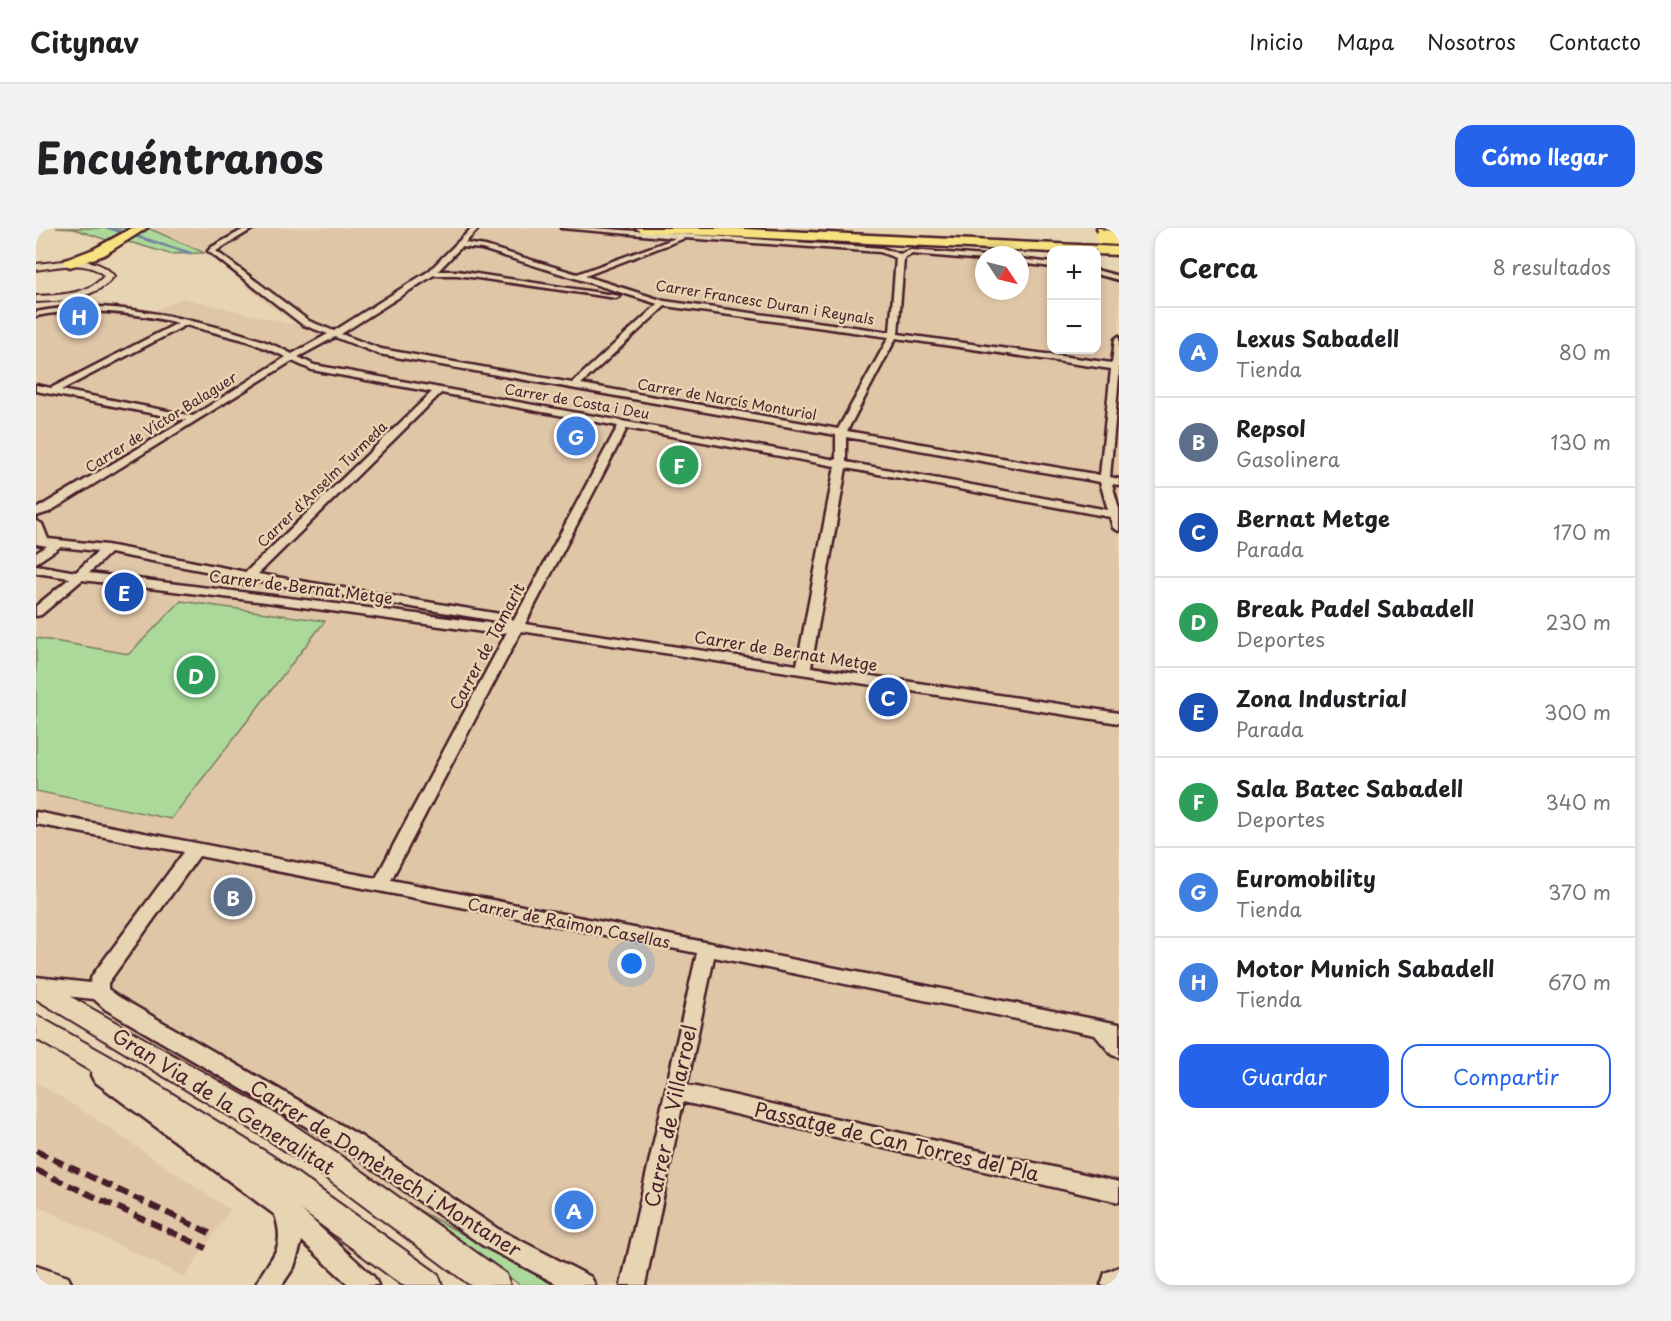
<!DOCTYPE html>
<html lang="es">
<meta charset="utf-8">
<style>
body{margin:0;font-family:"Playpen Sans",sans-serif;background:#f2f2f2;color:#202124}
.controls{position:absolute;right:18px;top:18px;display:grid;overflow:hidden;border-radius:12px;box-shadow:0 3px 9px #0003}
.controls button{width:54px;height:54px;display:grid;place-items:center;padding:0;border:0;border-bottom:2px solid #e0e0e0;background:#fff;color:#202124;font:30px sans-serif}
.compass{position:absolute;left:939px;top:18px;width:54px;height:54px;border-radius:50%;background:#fff;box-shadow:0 3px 9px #0003;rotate:125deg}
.you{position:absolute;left:596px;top:736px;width:21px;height:21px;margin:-15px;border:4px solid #fff;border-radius:50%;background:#1a73e8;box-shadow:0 0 0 9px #1a73e833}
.badge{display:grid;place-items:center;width:39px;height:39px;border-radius:50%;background:#2563eb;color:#fff;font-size:20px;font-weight:700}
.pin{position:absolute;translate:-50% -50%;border:3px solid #fff;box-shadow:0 2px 6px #0006}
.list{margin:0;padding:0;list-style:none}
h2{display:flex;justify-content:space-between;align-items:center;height:78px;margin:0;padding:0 24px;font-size:26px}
h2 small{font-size:20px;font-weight:400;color:#757577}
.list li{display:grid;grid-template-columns:39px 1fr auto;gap:18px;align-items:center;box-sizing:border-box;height:90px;padding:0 24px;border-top:2px solid #e0e0e0}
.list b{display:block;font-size:22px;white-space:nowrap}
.list p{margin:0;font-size:20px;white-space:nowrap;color:#757577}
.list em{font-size:20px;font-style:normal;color:#757577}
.actions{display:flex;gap:12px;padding:18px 24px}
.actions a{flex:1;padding:14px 0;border:2px solid #2563eb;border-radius:18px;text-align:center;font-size:21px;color:#2563eb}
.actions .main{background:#2563eb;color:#fff}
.map{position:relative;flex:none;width:1083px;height:1057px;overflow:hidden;border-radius:18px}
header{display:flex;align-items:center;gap:36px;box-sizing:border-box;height:84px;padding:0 30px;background:#fff;border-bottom:2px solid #e0e0e0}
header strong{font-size:28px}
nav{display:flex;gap:33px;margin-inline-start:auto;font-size:21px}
.intro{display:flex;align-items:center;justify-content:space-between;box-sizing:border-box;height:144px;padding:0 36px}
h1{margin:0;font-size:42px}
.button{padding:15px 27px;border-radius:18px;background:#2563eb;color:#fff;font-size:21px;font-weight:700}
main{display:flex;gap:36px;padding:0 36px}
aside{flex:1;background:#fff;border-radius:18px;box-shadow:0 3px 9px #0003}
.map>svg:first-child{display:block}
.built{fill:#dfc6a6}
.green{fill:#abd999;stroke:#7a7c62;stroke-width:1.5}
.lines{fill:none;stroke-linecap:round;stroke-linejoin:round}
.stream{stroke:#7584a1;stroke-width:3}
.minor-casing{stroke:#4a1f2b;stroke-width:5}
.tertiary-casing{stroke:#4a1f2b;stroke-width:4}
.secondary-casing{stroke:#4a1f2b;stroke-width:5}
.motorway-casing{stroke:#4a1f2b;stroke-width:5}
.minor{fill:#e7d4b2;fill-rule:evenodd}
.tertiary{fill:#e7d4b2;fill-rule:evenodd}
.secondary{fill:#e7d4b2;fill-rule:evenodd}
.motorway{fill:#f7e281;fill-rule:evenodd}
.rail{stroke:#4a1f2b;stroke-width:6;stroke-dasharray:12 6;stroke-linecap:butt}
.motorway-bridge-casing{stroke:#4a1f2b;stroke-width:16;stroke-linecap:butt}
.motorway-bridge{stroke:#f7e281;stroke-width:14}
.labels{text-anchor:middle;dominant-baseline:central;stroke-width:5;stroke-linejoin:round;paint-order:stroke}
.far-street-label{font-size:14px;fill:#4a1f2b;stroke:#e7d4b2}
.street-label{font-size:16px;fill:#4a1f2b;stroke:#e7d4b2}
.near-street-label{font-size:20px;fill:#4a1f2b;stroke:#e7d4b2}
</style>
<header>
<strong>Citynav</strong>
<nav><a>Inicio</a><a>Mapa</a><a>Nosotros</a><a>Contacto</a></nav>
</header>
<div class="intro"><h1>Encuéntranos</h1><a class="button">Cómo llegar</a></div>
<main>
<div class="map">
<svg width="1083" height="1057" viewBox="0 0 1083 1057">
<rect width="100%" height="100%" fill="#e7d4b2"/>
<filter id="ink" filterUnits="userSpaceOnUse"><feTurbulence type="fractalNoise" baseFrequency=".0167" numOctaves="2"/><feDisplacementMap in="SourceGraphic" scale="12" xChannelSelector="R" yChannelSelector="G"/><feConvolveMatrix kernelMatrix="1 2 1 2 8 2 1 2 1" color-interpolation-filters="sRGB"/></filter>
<g filter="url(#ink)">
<path class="built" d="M119 0H551L948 27V63H984V31L1015 35 1016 122H1060L1061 42 1083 47V1057H518L381 981 94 798 0 744V81L25 76 63 74 119 82 147 70 254 96 259 95 233 77 167 22 117 1Z
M0 854 55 888 194 982 149 1049 0 977Z"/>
<path class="green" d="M20 0H112L169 25 134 26 97 15 71 12 38 1Z
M145 373 289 393 135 591 0 563V410L93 426Z
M381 981 518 1057H484Z"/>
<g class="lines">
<path class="stream" d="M73 0 154 25"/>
<g class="minor-casing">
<path id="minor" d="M210 0H218L180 23 273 93 298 103 393 43 436 0H443L429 15 449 18 541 46 640 10 525 0H557L845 20 864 26 875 22 948 28V32L876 26 868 30 862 106 1076 135 1079 111 1083 108V147L1074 249 1083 251V257L1076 256 1083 281V303L1077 300 1074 289 810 240 775 439 1083 485V495L485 403 355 652 1083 796V829L1076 827 1059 807 678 729 651 857 1083 954V974L647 874 609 1057H585L661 725 163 628 72 755V761L83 769 326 909 462 1001 555 1049 559 1057H523L446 1017 312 923 69 781 58 771 0 765V749L54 755 56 748 148 624 0 596V584L340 650 471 404 462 406 230 374 46 352 5 387 0 388V378L34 350 0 345V337L40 344 62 323 24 319 0 335V325L11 318 0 316V293L6 296 12 311 71 317 210 344 396 164 276 142 256 133 13 284 0 288V281L150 192 0 163V157L15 160 142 95C94 84 49 79 0 88V84C57 73 109 82 164 95 196 103 227 110 256 126L292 106 267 97 172 23 176 19ZM649 10 844 24 860 30 854 104 628 73 549 48ZM425 19 446 21 622 76 536 155 345 121 305 106 398 47H421L580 70 584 68 421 43H402ZM629 78 853 109 802 201 545 156ZM150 97 212 113 250 129 157 188 25 162ZM299 109 343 126 800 207V232L278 137 262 129ZM860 110 1075 141 1064 247 811 203ZM405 165 582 198 478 392 464 386 222 346ZM591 200 799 238 761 437 489 396ZM810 209 1064 254 1072 282 810 234ZM74 325 206 350 208 356 212 357 218 353 461 393 468 397 53 345Z
M984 31 1016 35V39L984 35Z
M1060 42 1083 48V52L1060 46Z
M65 838 72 841 249 967 338 1049 342 1057H313L266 1013 258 1039 246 1057H220C233 1028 251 1024 239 987L58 853 55 847 58 841Z
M0 1038 32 1049 36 1057H0Z"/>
</g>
<g class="tertiary-casing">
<path id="tertiary" d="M28 33C47 32 66 32 78 48 60 71 27 73 0 74V68C23 67 52 67 68 48 54 31 19 39 0 42V36Z
M0 749 247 890 306 929 470 1046 474 1057H434L286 947 227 908 0 771Z
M0 787 98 842 238 929 402 1046 406 1057H366L218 947 80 858 0 811Z"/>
</g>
<g class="secondary-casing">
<path id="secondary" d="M1083 1039V1057H1065L1069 1045Z"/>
</g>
<g class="motorway-casing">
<path id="motorway" d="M96 0H111L68 27 34 39 27 35 29 32 58 21Z
M600 0H686L1083 19V27L1060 26V22L1016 24 606 4Z
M1061 0 1083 2V10L1062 3Z"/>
</g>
<use href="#minor" class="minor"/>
<use href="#tertiary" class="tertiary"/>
<use href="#secondary" class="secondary"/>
<use href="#motorway" class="motorway"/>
<path class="rail" d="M0 923 178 1007
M0 942 170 1020"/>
<g class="motorway-bridge-casing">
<path id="motorway-bridge" d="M1066 9 1083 10"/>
</g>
<use href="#motorway-bridge" class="motorway-bridge"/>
</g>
</g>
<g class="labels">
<g class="far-street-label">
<text transform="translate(729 74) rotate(9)">Carrer Francesc Duran i Reynals</text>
<text transform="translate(691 171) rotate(10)">Carrer de Narcís Monturiol</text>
<text transform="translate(541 173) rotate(10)">Carrer de Costa i Deu</text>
<text transform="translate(125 194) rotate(-32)">Carrer de Víctor Balaguer</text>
<text transform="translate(286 256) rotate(-44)">Carrer d'Anselm Turmeda</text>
</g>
<g class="street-label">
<text transform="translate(265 358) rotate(7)">Carrer de Bernat Metge</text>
<text transform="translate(450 418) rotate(-62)">Carrer de Tamarit</text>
<text transform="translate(750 422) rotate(9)">Carrer de Bernat Metge</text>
<text transform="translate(533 694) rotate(11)">Carrer de Raimon Casellas</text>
</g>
<g class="near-street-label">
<text transform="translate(188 873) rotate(32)">Gran Via de la Generalitat</text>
<text transform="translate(634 888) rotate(-78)">Carrer de Villarroel</text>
<text transform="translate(861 913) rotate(13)">Passatge de Can Torres del Pla</text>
<text transform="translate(350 940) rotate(32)">Carrer de Domènech i Montaner</text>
</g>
</g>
</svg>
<div class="controls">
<button>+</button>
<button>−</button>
</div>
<svg class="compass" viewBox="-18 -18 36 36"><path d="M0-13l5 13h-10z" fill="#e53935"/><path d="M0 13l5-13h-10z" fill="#757577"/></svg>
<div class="you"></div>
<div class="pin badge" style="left:538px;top:982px;background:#3f7fe0">A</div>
<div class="pin badge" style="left:197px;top:669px;background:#5c6f8a">B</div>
<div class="pin badge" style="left:852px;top:469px;background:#1a4fb4">C</div>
<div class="pin badge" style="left:160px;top:447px;background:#2e9e5b">D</div>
<div class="pin badge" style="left:88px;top:364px;background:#1a4fb4">E</div>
<div class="pin badge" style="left:643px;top:237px;background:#2e9e5b">F</div>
<div class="pin badge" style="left:540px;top:208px;background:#3f7fe0">G</div>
<div class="pin badge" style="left:43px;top:88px;background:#3f7fe0">H</div>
</div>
<aside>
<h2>Cerca<small>8 resultados</small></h2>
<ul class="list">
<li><span class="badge" style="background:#3f7fe0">A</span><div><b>Lexus Sabadell</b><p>Tienda</p></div><em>80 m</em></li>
<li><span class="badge" style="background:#5c6f8a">B</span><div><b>Repsol</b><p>Gasolinera</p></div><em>130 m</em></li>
<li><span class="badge" style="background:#1a4fb4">C</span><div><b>Bernat Metge</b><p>Parada</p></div><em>170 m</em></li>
<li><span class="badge" style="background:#2e9e5b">D</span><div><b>Break Padel Sabadell</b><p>Deportes</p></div><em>230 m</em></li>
<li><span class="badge" style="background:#1a4fb4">E</span><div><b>Zona Industrial</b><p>Parada</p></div><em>300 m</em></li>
<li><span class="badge" style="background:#2e9e5b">F</span><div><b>Sala Batec Sabadell</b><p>Deportes</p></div><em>340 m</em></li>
<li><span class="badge" style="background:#3f7fe0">G</span><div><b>Euromobility</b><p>Tienda</p></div><em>370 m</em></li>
<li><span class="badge" style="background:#3f7fe0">H</span><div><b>Motor Munich Sabadell</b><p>Tienda</p></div><em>670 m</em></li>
</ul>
<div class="actions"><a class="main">Guardar</a><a>Compartir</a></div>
</aside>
</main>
